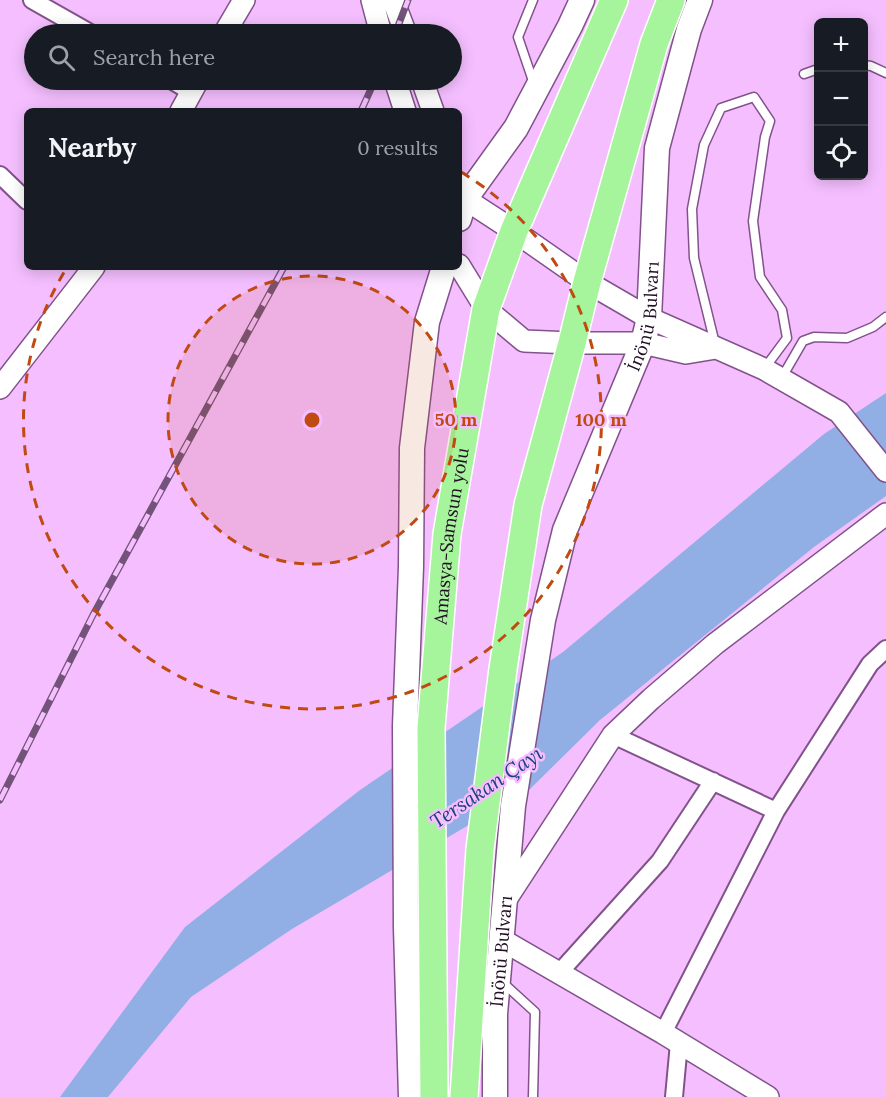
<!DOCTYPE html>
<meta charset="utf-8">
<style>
body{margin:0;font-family:Lora,serif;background:#20242c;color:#f1f3f6}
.controls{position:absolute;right:18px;top:18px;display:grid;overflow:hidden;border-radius:9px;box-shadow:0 3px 15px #0003}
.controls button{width:54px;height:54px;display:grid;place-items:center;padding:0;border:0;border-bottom:2px solid #363941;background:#171b24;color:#f1f3f6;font:30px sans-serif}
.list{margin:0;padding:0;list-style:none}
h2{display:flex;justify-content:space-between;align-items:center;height:78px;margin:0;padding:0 24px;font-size:26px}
h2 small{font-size:20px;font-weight:400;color:#9ea1a6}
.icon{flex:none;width:33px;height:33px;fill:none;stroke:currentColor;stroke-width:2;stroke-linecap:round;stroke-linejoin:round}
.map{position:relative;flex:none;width:886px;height:1097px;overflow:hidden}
.search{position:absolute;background:#171b24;box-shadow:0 3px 15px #0003;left:24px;top:24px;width:438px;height:66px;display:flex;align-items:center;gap:15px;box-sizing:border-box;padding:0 21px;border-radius:33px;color:#9ea1a6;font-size:22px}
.panel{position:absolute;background:#171b24;box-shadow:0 3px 15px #0003;left:24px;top:108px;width:438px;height:162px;border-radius:9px}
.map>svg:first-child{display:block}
.water{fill:#91afe5}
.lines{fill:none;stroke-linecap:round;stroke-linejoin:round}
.service-casing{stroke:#82528b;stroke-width:11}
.minor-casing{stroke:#82528b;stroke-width:20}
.tertiary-casing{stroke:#82528b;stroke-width:24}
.secondary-casing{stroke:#82528b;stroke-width:27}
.trunk-casing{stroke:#fff;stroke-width:30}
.service{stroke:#fff;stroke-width:8}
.minor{stroke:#fff;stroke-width:16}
.tertiary{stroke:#fff;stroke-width:21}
.secondary{stroke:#fff;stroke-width:24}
.trunk{stroke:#a6f49b;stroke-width:27}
.rail-casing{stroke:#735379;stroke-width:7}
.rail{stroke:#f5bfff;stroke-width:4.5;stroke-dasharray:14;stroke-linecap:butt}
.ring{fill:none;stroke:#c04a11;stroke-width:3;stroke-dasharray:10 8}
.labels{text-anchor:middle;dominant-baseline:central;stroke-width:5;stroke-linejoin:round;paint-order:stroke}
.street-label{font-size:18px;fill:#210e25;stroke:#f5bfff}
.water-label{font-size:20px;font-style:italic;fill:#1c3f7e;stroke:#f5bfff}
.centre{fill:#c04a11;stroke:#f5bfff;stroke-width:3}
.ring-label{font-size:18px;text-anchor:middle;font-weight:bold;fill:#c04a11;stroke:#f5bfff;stroke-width:5;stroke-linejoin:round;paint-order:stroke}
</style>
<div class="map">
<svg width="886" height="1097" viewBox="0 0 886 1097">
<rect width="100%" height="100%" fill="#f5bfff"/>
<path class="water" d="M886 393V496L814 547 600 720 530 789 292 929 191 997 108 1097H60L185 927 360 790 563 652 824 434Z"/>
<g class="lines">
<g class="service-casing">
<path id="service" d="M533 0 518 37 534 84
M864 65 871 66 886 73
M804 74 818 69
M715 344 694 258 692 209 704 145 721 108 754 97 770 121 765 137 753 221 760 277 782 310 787 338 764 369
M781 379 803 341 814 337 847 338 873 327 886 317
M501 981 535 1012 533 1097"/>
</g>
<g class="minor-casing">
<path id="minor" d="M32 0 92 34
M171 80 191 92
M0 175 27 201
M613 735 776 811
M559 973 660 861 713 781
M663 1033 776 811 870 664 886 649
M674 1097 679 1043"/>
</g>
<g class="tertiary-casing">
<path id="tertiary" d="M372 0 381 34
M393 0 406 34
M224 34 244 0
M395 80 405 111
M422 80 433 111
M181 111 198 80
M459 183 465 199 514 231 587 282 649 318 764 369 839 412 886 471
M459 265 486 309 524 341 572 343H643L686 353 716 348
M0 388 94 267
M505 901 613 735 651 699 715 644 886 514
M502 940 663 1033 768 1097"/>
</g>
<g class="secondary-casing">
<g id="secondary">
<path d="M459 219 465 199 516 128 570 26 582 0"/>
<path d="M411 1097 406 928 405 726 411 567 412 448 427 322 444 267"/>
<path id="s1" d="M495 1097V1014L513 806 543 620 565 530 643 343 649 318 657 148 689 29 700 0"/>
</g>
</g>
<g class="trunk-casing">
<g id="trunk">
<path id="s2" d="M434 1097 431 728 447 534 486 309 514 231 614 0"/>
<path d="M464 1097 480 849 503 669 528 505 572 343 587 282 654 44 671 0"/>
</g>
</g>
<use href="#service" class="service"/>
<use href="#minor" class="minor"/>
<use href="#tertiary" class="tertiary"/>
<use href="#secondary" class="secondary"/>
<use href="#trunk" class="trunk"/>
<g class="rail-casing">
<path id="rail" d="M395 34 408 0
M361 111 375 80
M0 800 93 615 284 267"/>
</g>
<use href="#rail" class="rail"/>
</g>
<circle cx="312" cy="420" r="144" fill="#c04a11" fill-opacity=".12"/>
<g class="ring">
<circle cx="312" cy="420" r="144"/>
<path d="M461 172A289 289 0 1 1 66 269"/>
</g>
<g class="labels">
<g class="street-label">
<text stroke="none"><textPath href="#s1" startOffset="802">İnönü Bulvarı</textPath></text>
<text stroke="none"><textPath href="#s2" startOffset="562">Amasya-Samsun yolu</textPath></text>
<text stroke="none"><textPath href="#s1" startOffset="146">İnönü Bulvarı</textPath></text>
</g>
<g class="water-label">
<text transform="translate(486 787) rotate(-34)">Tersakan Çayı</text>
</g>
</g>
<circle cx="312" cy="420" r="9" class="centre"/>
<g class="ring-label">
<text x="456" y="426">50 m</text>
<text x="601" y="426">100 m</text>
</g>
</svg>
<div class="controls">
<button>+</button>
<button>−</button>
<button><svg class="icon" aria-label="locate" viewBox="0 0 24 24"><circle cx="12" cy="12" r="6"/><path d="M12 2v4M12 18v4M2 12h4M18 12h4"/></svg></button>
</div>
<div class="search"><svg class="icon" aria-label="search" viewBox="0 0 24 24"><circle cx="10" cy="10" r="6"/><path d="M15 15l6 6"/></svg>Search here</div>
<section class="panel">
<h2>Nearby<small>0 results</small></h2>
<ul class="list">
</ul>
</section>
</div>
